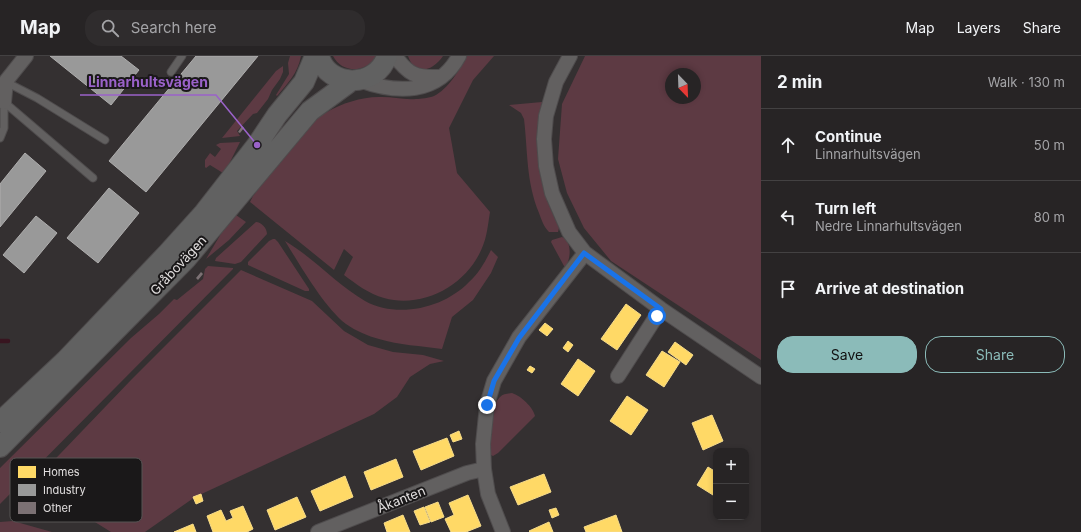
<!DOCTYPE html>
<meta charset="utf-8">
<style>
body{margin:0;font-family:Inter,sans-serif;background:#2f2c2d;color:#f1f3f6}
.controls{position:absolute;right:12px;bottom:12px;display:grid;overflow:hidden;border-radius:8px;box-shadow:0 2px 6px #0003}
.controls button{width:36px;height:36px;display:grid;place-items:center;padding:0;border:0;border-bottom:1px solid #434142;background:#272425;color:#f1f3f6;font:20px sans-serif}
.compass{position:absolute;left:665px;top:12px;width:36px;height:36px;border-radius:50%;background:#272425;box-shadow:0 2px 6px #0003;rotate:157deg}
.stop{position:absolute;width:12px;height:12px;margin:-9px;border:3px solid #1a73e8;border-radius:50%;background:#fff}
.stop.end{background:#1a73e8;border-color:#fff;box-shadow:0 1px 4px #0008}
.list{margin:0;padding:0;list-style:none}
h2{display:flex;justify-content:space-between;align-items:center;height:52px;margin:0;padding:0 16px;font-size:17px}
h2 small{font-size:13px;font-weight:400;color:#a4a4a7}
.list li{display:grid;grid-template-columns:26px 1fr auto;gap:12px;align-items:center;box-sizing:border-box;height:72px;padding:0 16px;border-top:1px solid #434142}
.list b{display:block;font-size:15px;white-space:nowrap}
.list p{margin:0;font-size:13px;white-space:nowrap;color:#a4a4a7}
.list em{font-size:13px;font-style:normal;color:#a4a4a7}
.actions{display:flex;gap:8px;padding:12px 16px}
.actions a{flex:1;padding:9px 0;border:1px solid #8bbbb9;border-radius:16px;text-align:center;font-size:14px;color:#8bbbb9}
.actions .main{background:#8bbbb9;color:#111}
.icon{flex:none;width:22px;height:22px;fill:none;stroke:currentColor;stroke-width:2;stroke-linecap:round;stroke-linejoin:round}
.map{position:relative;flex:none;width:761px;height:476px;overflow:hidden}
header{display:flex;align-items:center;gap:24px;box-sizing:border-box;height:56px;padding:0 20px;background:#272425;border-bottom:1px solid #434142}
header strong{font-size:19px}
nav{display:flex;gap:22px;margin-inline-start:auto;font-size:14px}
.search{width:280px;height:36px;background:#2f2c2d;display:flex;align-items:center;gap:10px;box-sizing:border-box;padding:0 14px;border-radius:16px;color:#a4a4a7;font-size:15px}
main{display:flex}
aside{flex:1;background:#272425}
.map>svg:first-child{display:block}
.green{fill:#5d3a43;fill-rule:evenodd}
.homes{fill:#ffd966;stroke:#f6db8a}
.industry{fill:#999;stroke:#afaeae}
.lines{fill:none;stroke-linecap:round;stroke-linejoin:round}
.stream{stroke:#381520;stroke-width:4.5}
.building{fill:#7c7174}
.service-casing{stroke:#4f4c4d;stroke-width:9}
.minor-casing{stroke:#4f4c4d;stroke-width:16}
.secondary-casing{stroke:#4f4c4d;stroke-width:22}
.service{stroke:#626060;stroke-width:7}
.minor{stroke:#626060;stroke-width:14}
.secondary{stroke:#616161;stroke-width:20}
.route{stroke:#1a73e8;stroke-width:5}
.labels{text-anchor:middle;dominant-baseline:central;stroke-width:4;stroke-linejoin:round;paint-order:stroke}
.street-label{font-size:13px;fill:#e2dfdf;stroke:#1a1819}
.key{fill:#1a1819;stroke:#565454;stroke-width:1}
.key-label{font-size:11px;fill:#e2dfdf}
.leader{fill:none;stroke:#9a62c9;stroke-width:1.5}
.callout-dot{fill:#9a62c9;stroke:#1a1819;stroke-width:1.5}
.callout-label{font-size:14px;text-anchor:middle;font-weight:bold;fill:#9a62c9;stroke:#1a1819;stroke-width:4;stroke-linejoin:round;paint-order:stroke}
</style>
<header>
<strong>Map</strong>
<div class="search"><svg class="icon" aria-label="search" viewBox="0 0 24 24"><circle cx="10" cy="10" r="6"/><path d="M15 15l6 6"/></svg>Search here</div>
<nav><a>Map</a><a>Layers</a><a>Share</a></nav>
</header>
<main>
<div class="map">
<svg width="761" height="476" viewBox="0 0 761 476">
<rect width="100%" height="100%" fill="#343031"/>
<path class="green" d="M290 0H301C298 17 288 27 277 40L276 39 289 18 288 7Z
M333 0H376C367 17 342 18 333 0Z
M408 0H443C433 15 415 21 408 0Z
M466 0H494L473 24 449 72 457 117 490 156C488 168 487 181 482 192 467 229 423 253 384 242 369 238 356 228 344 219L353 201 344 193 334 214 250 146 253 140C272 115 300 71 327 56 342 47 364 40 382 41 393 41 404 44 416 43 421 43 429 42 434 40 447 34 461 13 466 0Z
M585 0H761V304L611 205 584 172 567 137 558 103 562 48ZM671 18H695V42H671Z
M283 10V16L280 23 272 34 268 43 257 57 253 58 237 75 240 80 222 82 276 15Z
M542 46 537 83 539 108 548 147 559 172 558 176H549C544 171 542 165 539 157 526 125 528 97 524 63L521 57 509 49Z
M240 86 228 110 223 117 210 109 206 112 205 111V104L210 97 215 101 221 93 216 89 220 87Z
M236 159 246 166 229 184 206 203 222 176Z
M256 166C261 166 267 172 267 178L241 206 235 208 215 205 216 202Z
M562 181C572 185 571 202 566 210H564L551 186 552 184Z
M273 183H275L278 186 309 233V235H305L248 209V206L269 185Z
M285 185C314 202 336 228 365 245 398 263 444 252 469 226 479 217 485 206 491 194L498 201 491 217 473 244 452 261 442 293C421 290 399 289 379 283 368 280 356 275 346 268 324 251 300 209 285 185Z
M208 210 233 212V213L0 448V412L131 282 159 258 174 243 177 244 203 223 205 213Z
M241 214 312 245 344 275 368 289 393 296 423 299 444 305 430 308 410 321 397 341 374 358 195 441 145 476H111L42 433 36 423 131 324Z
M512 337C521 340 533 351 535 360L498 397 493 400 491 399C489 385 489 352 500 341 503 338 507 338 512 337Z
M13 465 52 476H0V466Z"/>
<path class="homes" d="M626 248 641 259 617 294 601 283Z
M545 267 553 273 547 280 539 274Z
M568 285 573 289 568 296 563 292Z
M675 286 693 299 686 309 668 296Z
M662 295 680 306 664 331 646 319Z
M578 303 595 315 578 340 561 328Z
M530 310 535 313 532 317 527 314Z
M627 340 648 354 631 379 610 365Z
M712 359 723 385 703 394 692 367Z
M459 375 462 383 453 386 450 379Z
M447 382 454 400 421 414 413 395Z
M396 403 403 421 371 434 364 416Z
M708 411 716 416V434L713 439 697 429Z
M544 418 551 436 518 449 510 431Z
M345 420 353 441 320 455 311 435Z
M201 438 203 445 196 448 193 441Z
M468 439 481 470 466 476H451L445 463 454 459 449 447Z
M297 441 306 461 275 474 267 454Z
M438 446 444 461 431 466 425 451Z
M243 450 253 473 247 476H213L207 460 221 454 226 465 233 462 230 455Z
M424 451 430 466 420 469 414 455Z
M556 452 559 459 552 462 549 454Z
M403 459 410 476H387L384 467Z
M616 459 622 476H586L584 471Z
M549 466 553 476H530L529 475Z
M193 468 196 476H174Z"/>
<path class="industry" d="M50 0H121L139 14 111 49Z
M196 0H258L146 136 109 105Z
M25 97 46 115 0 171V128Z
M109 132 139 157 98 207 67 182Z
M36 160 57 177 24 217 3 199Z"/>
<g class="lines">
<path class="stream" d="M0 285H8"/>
</g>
<path class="building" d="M242 70 244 72 240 77 238 76Z
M201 216 203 218 198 224 196 222Z"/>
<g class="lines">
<g class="service-casing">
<path id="service" d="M171 16 182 0
M4 25 37 42 105 84
M4 46 93 122
M0 82 4 72V46"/>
</g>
<g class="minor-casing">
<path id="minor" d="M395 0C408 18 416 22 438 21
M570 0 556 26 546 60 544 83 546 110 552 137 569 176 585 197 661 253 761 321
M359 24C397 38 438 39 459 0
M4 46 6 25 26 0
M618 320 661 253
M318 476 467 417 484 413
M503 476 488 438 484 413 483 388 487 349 494 325 519 281 585 197"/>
</g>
<g class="secondary-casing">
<path id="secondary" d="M319 0C328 33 377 32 387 0
M0 366 66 304 167 198 204 157 257 89 277 59 304 26 315 0
M0 391 186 203 310 55 351 25"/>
</g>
<use href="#service" class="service"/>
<use href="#minor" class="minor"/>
<use href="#secondary" class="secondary"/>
</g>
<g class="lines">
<path class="route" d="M487 349 494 325 519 282 584 197 661 253 657 260"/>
</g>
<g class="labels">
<g class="street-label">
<text transform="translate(178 209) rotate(-47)">Gråbovägen</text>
<text transform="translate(401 443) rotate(-22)">Åkanten</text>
</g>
</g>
<rect x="10" y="402" width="132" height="64" rx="6" class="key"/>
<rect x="18" y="410" width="18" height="12" fill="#ffd966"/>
<rect x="18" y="428" width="18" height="12" fill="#999"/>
<rect x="18" y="446" width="18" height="12" fill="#7c7174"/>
<g class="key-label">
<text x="43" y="420">Homes</text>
<text x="43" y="438">Industry</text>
<text x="43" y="456">Other</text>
</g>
<path class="leader" d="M257 89L216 39H80"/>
<circle class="callout-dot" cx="257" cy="89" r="4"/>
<g class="callout-label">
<text x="148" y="31">Linnarhultsvägen</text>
</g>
</svg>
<div class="controls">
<button>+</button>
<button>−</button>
</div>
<svg class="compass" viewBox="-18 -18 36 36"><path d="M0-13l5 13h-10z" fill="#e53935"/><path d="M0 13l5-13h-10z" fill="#a4a4a7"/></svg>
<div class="stop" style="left:657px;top:260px"></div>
<div class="stop end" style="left:487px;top:349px"></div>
</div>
<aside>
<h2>2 min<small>Walk · 130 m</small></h2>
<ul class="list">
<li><svg class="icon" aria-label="ahead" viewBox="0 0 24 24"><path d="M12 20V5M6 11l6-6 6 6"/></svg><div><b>Continue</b><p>Linnarhultsvägen</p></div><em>50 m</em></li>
<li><svg class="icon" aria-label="left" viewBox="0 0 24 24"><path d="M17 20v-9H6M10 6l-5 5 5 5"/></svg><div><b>Turn left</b><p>Nedre Linnarhultsvägen</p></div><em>80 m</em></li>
<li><svg class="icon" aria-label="arrive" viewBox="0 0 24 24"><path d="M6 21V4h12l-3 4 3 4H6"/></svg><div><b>Arrive at destination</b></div></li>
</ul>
<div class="actions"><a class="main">Save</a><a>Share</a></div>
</aside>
</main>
